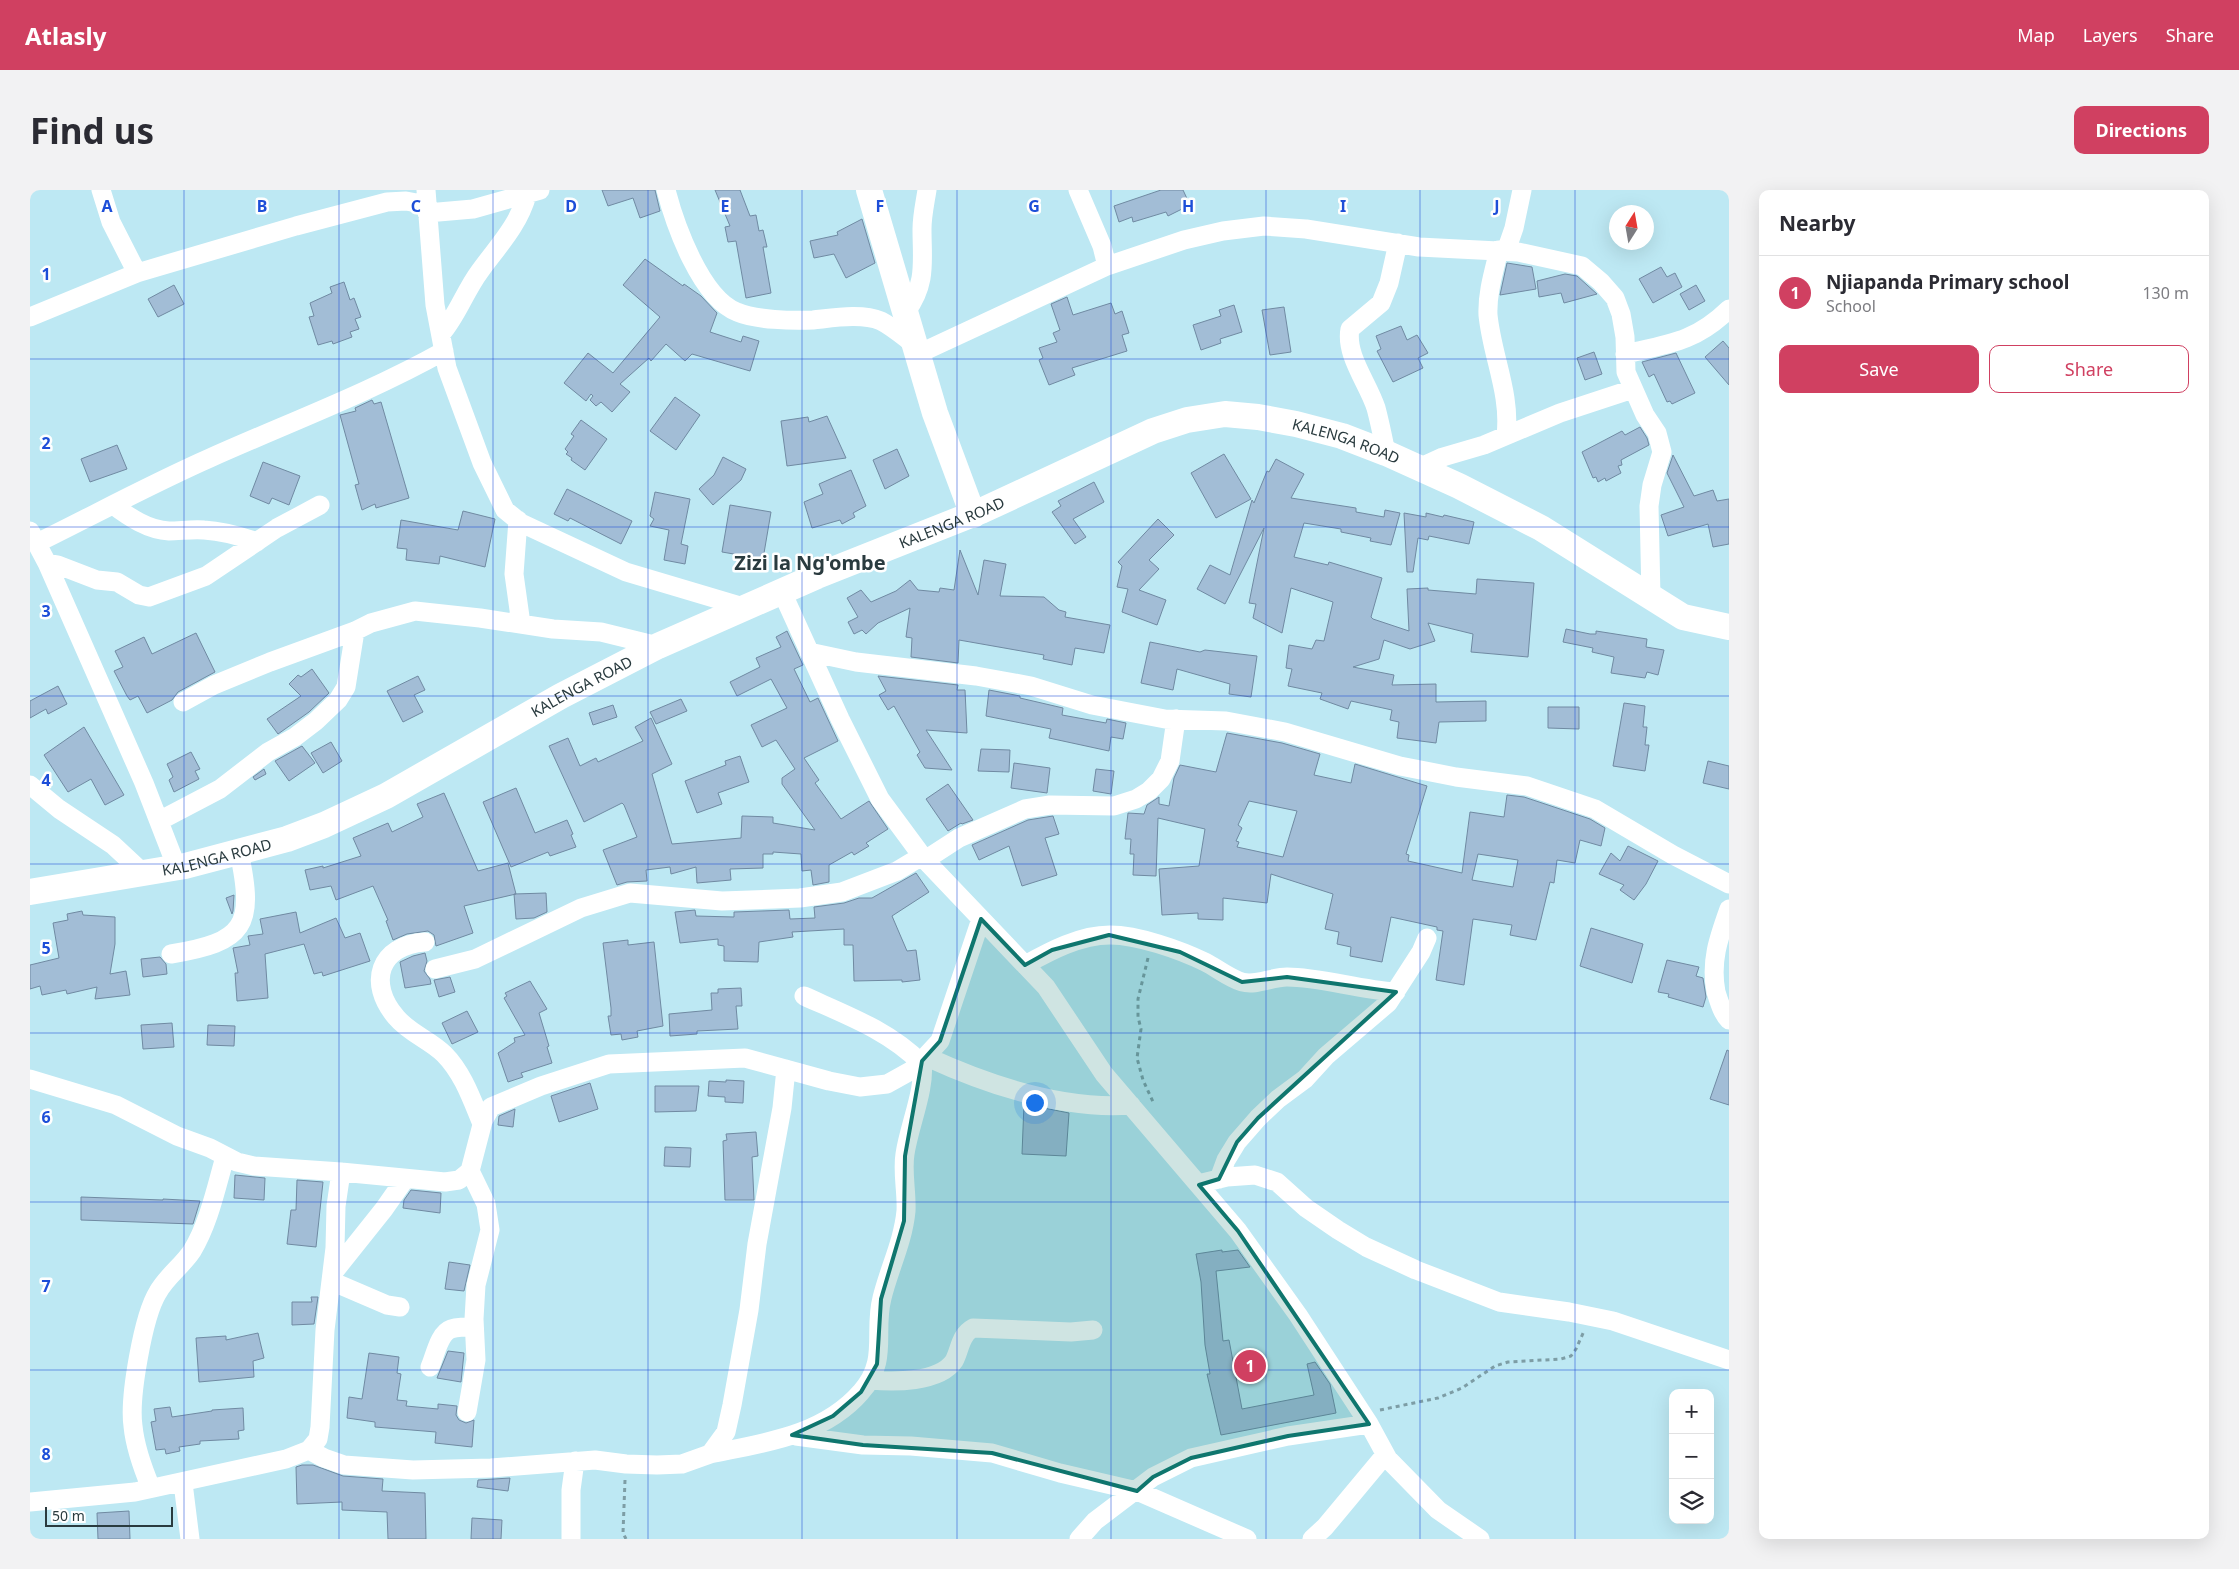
<!DOCTYPE html>
<meta charset="utf-8">
<style>
body{margin:0;font-family:"Noto Sans",sans-serif;background:#f2f2f3;color:#2b2b33}
.controls{position:absolute;right:15px;bottom:15px;display:grid;overflow:hidden;border-radius:10px;box-shadow:0 5px 20px #0002}
.controls button{width:45px;height:45px;display:grid;place-items:center;padding:0;border:0;border-bottom:1px solid #e1e1e2;background:#fff;color:#2b2b33;font:25px sans-serif}
.compass{position:absolute;left:1579px;top:15px;width:45px;height:45px;border-radius:50%;background:#fff;box-shadow:0 5px 20px #0002;rotate:11deg}
.scale{position:absolute;left:15px;bottom:12px;width:128px;box-sizing:border-box;padding-left:5px;border:2px solid #2a3b3f;border-top:0;font-size:14px;line-height:18px;white-space:nowrap;color:#2a3b3f;-webkit-text-stroke:4px #fff;paint-order:stroke}
.you{position:absolute;left:1004px;top:912px;width:18px;height:18px;margin:-12px;border:4px solid #fff;border-radius:50%;background:#1a73e8;box-shadow:0 0 0 8px #1a73e833}
.badge{display:grid;place-items:center;width:32px;height:32px;border-radius:50%;background:#d04061;color:#fff;font-size:16px;font-weight:700}
.pin{position:absolute;translate:-50% -50%;border:2px solid #fff;box-shadow:0 1px 5px #0006}
.list{margin:0;padding:0;list-style:none}
h2{display:flex;justify-content:space-between;align-items:center;height:65px;margin:0;padding:0 20px;font-size:21px}
h2 small{font-size:16px;font-weight:400;color:#7c7c81}
.list li{display:grid;grid-template-columns:32px 1fr auto;gap:15px;align-items:center;box-sizing:border-box;height:75px;padding:0 20px;border-top:1px solid #e1e1e2}
.list b{display:block;font-size:19px;white-space:nowrap}
.list p{margin:0;font-size:16px;white-space:nowrap;color:#7c7c81}
.list em{font-size:16px;font-style:normal;color:#7c7c81}
.actions{display:flex;gap:10px;padding:15px 20px}
.actions a{flex:1;padding:11px 0;border:1px solid #d04061;border-radius:10px;text-align:center;font-size:18px;color:#d04061}
.actions .main{background:#d04061;color:#fff}
.icon{flex:none;width:28px;height:28px;fill:none;stroke:currentColor;stroke-width:2;stroke-linecap:round;stroke-linejoin:round}
.map{position:relative;flex:none;width:1699px;height:1349px;overflow:hidden;border-radius:10px}
header{display:flex;align-items:center;gap:30px;box-sizing:border-box;height:70px;padding:0 25px;background:#d04061;color:#fff}
header strong{font-size:24px}
nav{display:flex;gap:28px;margin-inline-start:auto;font-size:18px}
.intro{display:flex;align-items:center;justify-content:space-between;box-sizing:border-box;height:120px;padding:0 30px}
h1{margin:0;font-size:35px}
.button{padding:12px 22px;border-radius:10px;background:#d04061;color:#fff;font-size:18px;font-weight:700}
main{display:flex;gap:30px;padding:0 30px}
aside{flex:1;background:#fff;border-radius:10px;box-shadow:0 5px 20px #0002}
.map>svg:first-child{display:block}
.building{fill:#a2bdd6;stroke:#708aa2;fill-rule:evenodd}
.lines{fill:none;stroke-linecap:round;stroke-linejoin:round}
.path{stroke:#7d9da5;stroke-width:3;stroke-dasharray:4 4;stroke-linecap:butt}
.street{stroke:#fff;stroke-width:19}
.secondary{stroke:#fff;stroke-width:26}
.marked{fill:#0f766e;fill-opacity:0.2;stroke:#0f766e;stroke-width:4;stroke-linejoin:round}
.grid{fill:none;stroke:#1d4ed8;stroke-width:1;stroke-opacity:0.55}
.labels{text-anchor:middle;dominant-baseline:central;stroke-width:5;stroke-linejoin:round;paint-order:stroke}
.street-label{font-size:15px;fill:#2a3b3f;stroke:#fff}
.district-label{font-size:20px;font-weight:bold;fill:#2a3b3f;stroke:#fff}
.grid-label{font-size:16px;text-anchor:middle;font-weight:bold;fill:#1d4ed8;stroke:#fff;stroke-width:5;stroke-linejoin:round;paint-order:stroke}
</style>
<header>
<strong>Atlasly</strong>
<nav><a>Map</a><a>Layers</a><a>Share</a></nav>
</header>
<div class="intro"><h1>Find us</h1><a class="button">Directions</a></div>
<main>
<div class="map">
<svg width="1699" height="1349" viewBox="0 0 1699 1349">
<rect width="100%" height="100%" fill="#bde8f3"/>
<path class="building" d="M572 0H625L630 21 610 28 603 8 578 16Z
M685 0H710L720 26 726 25 729 41 733 40 737 57H733L741 103 716 108 706 51 698 52 695 37 700 36Z
M1131 0H1153L1160 15 1138 26 1136 22 1103 32 1102 27 1089 32 1084 16Z
M832 29 845 73 816 88 804 64 784 68 780 51 808 45 807 42Z
M615 69 653 96 654 94 671 106 687 123 680 142 711 152 713 146 729 151 720 181 662 164 655 171 636 154 621 171 619 168 590 194 600 202 582 222 571 212 566 216 560 210 563 206 561 204 556 211 534 193 558 163 583 183 630 127 593 95Z
M1477 73 1502 77 1506 99 1470 105Z
M1631 77 1637 87 1645 83 1652 97 1623 113 1609 89Z
M1535 84 1547 86 1567 104 1534 113 1531 103 1509 107 1507 91Z
M314 92 320 110 324 108 331 127 325 129 329 139 320 142 322 147 303 154 302 151 288 155 279 127 284 126 280 113 302 103 300 97Z
M144 95 154 114 128 127 118 109Z
M1666 95 1675 111 1659 120 1650 104Z
M1037 107 1043 125 1081 113 1085 124 1092 121 1099 143 1092 145 1097 161 1042 178 1045 185 1019 195 1009 170 1013 168 1009 158 1027 152 1023 143 1030 140 1021 114Z
M1204 115 1212 142 1190 149 1191 153 1171 160 1163 135 1191 126 1189 120Z
M1254 117 1261 162 1240 165 1232 120Z
M1371 136 1377 150 1387 145 1398 163 1388 168 1393 178 1363 192 1347 161 1351 159 1346 146Z
M1693 151 1699 158V195L1675 167Z
M1564 162 1572 184 1555 190 1547 168Z
M1646 163 1665 203 1642 214 1640 211 1637 212 1624 184 1619 187 1612 172Z
M645 207 670 225 646 260 620 241Z
M342 210 344 214 351 212 379 308 346 318 345 314 332 320 325 295 329 294 310 225 326 221 325 218Z
M797 226 816 268 757 276 751 231 778 227 779 232Z
M551 230 577 249 555 280 541 270 542 268 536 264 538 262 535 259 544 246 541 244Z
M1610 237 1617 248 1619 255 1591 270 1592 275 1588 276 1591 283 1576 291 1575 288 1568 292 1566 287 1563 288 1552 262 1592 241 1595 245Z
M87 255 97 279 60 292 51 269Z
M867 259 879 286 855 299 843 270Z
M1194 264 1221 309 1186 328 1161 283Z
M1643 265 1664 306 1683 300 1687 311 1699 309V354L1683 357 1678 334 1638 346 1631 325 1654 317 1637 283Z
M693 267 716 279 711 290 683 315 669 299 684 285Z
M1246 269 1274 284 1261 308 1326 318V322L1354 327 1355 320 1370 323 1361 355 1340 351 1341 348 1311 342V339L1274 333 1264 367 1298 375 1299 372 1352 388 1341 427 1343 429 1379 441 1377 399 1398 398V400L1446 404 1447 389 1504 393 1498 467 1441 462 1443 444 1398 433 1405 451 1380 459 1354 450 1349 469 1323 477 1364 485 1362 495 1406 494V512L1456 511V531L1409 532 1406 553 1367 548 1369 532 1360 530 1362 520 1321 511 1318 519 1290 509 1292 503 1258 496 1262 479 1256 478 1259 455 1282 459 1286 450 1294 451 1303 412 1261 398 1252 443 1223 428 1226 414 1219 413 1234 338 1195 414 1167 399 1180 375 1200 385 1222 310 1224 313 1237 281 1239 282Z
M233 272 270 286 259 315 242 308 239 314 220 306Z
M821 280 836 316 823 323 825 327 812 334 810 330 782 338 774 312 793 304 789 294Z
M1064 292 1074 312 1043 329 1056 347 1045 354 1022 322 1031 316 1028 311Z
M537 299 602 331 591 354 540 328 538 331 524 324Z
M625 302 660 309 651 354 658 356 655 374 634 370 639 340 620 336 624 329 620 326Z
M700 315 741 322 733 369 692 362Z
M433 321 465 329 455 377 410 366 409 374 376 370 377 359 367 358 371 330 428 340Z
M1374 323 1396 327V323L1413 327 1414 325 1444 332 1439 354 1399 346 1398 350 1388 348 1383 382H1377Z
M1128 329 1144 345 1119 370 1129 379 1109 400 1136 410 1127 435 1092 422 1098 399 1087 397 1092 376 1088 372Z
M930 360 948 405 954 370 976 374 970 406 1014 407 1029 420 1036 422 1035 427 1080 435 1074 463 1045 458 1042 475 1013 469 1014 465 929 450 928 473 881 467 882 448 876 447 880 418 848 433 836 444 832 440 824 444 818 432 828 427 817 408 831 400 841 412 866 401 880 390 888 400 909 402 910 398 924 400Z
M1536 439 1560 444H1566V441L1617 449 1616 457 1634 460 1628 485 1617 482 1615 488 1581 483 1584 467 1562 462 1563 458 1533 452Z
M757 441 773 475 764 479 780 512 788 508 808 551 774 568 789 590 785 593 811 629 839 611 858 639 836 653 839 656 824 665 822 662 799 675V692L783 695 781 680 772 681 771 664 743 662V664H733V678L700 679 701 690 667 693 666 677 641 684 640 677 616 680 617 691 597 692 587 695 573 660 607 647 594 615 592 613 554 632 519 556 538 548 550 576 566 568 568 572 613 551 605 537 621 528 642 574 622 584 642 654 711 648 712 626 743 627V633L785 640 752 594V588L765 579 746 550 732 557 721 535 757 518 741 489 707 506 700 492 730 477 726 468 751 457 746 447Z
M166 443 185 482 148 502 142 510 117 523 108 506 100 510 97 506 84 481 93 477 85 461 114 447 122 464Z
M1120 452 1170 462 1175 460 1227 466 1221 507 1199 504 1200 494 1147 479 1143 500 1111 493Z
M282 479 299 503 279 522 248 544 237 529 271 506 259 494 268 485 271 487Z
M388 486 395 500 384 505 393 522 373 532 357 501Z
M848 486 928 495 927 500H935L937 543 896 540 922 580 895 578 887 565 890 562 864 516 858 520 849 505 856 501Z
M28 496 37 514 18 524 16 519 0 528V511Z
M959 500 990 506V508L1033 518 1032 525 1076 533 1077 529 1096 533 1093 549 1081 547 1079 561 1019 548 1021 539 956 526Z
M651 509 657 521 626 534 620 522Z
M1594 513 1615 516 1613 537H1617L1615 555H1619L1615 581 1583 576Z
M583 515 587 527 563 535 559 523Z
M1518 517H1549V539L1518 538Z
M54 537 94 605 75 615 61 589 38 602 14 565Z
M1197 543 1252 553 1290 564 1284 585 1321 593 1325 574 1397 596 1376 664 1379 665 1378 671 1432 683 1440 622 1474 627 1477 605 1494 607 1560 629 1575 638 1571 656 1550 650 1545 673 1527 670 1524 693 1520 692 1506 750 1480 745 1482 735 1443 729 1434 795 1406 790 1413 741 1407 740V737L1361 727 1352 772 1320 766 1321 757 1307 754 1309 742 1295 739 1303 704 1241 684 1237 713 1193 708V730L1168 729V723L1132 725 1129 679 1169 676 1175 639 1128 628 1126 686 1103 685 1104 664H1100L1101 649H1095L1098 623 1114 624 1117 615 1129 607V614L1139 616 1144 588 1150 575 1186 582ZM1219 611 1267 621 1253 667 1207 657 1209 652 1206 651 1212 638 1208 635ZM1448 664 1488 670 1483 697 1442 690Z
M301 552 312 571 293 583 281 563Z
M272 556 285 573 259 591 245 571Z
M951 559 980 560 979 582 948 581Z
M161 562 170 579 165 581 169 589 144 602 139 590 143 587 137 574Z
M710 566 719 592 688 603 692 614 667 623 655 591 696 575 695 571Z
M1678 571 1699 576V599L1673 593Z
M984 573 1020 578 1017 603 981 598Z
M234 579 236 584 225 590 223 587Z
M1066 579 1084 581 1081 604 1063 601Z
M918 594 943 630 932 634 931 633 918 641 896 609Z
M486 598 505 643 537 630 543 644 541 645 546 657 520 666 518 662 481 677 453 612Z
M414 603 448 681 478 673 486 704 434 716 443 743 406 756 404 745 398 741 377 744 363 750 356 731 358 730 343 696 306 710 301 696 280 700 275 680 293 676V678L331 666 323 648 358 633 362 642 393 627 387 614Z
M1023 626 1029 644 1015 648 1027 685 992 696 979 656 949 670 942 655 998 630Z
M1598 656 1628 671 1616 694 1604 710 1590 700 1594 695 1569 684 1581 663 1590 671Z
M886 683 899 702 862 726 877 761 886 760 890 790 872 792V790L824 791 823 755H814V739L762 742 763 747 729 752 728 772 694 771V756L688 755V749L650 753 645 722 665 720 666 726 704 727V722L759 720 760 729 785 728 784 717 814 713 829 708H842Z
M516 703 517 722 504 728 486 729 484 704Z
M204 705 203 721 202 724 196 708Z
M52 721 53 725 85 727V754L80 784 96 781 100 805 65 809 67 797 37 804 36 800 12 805 10 796 0 799V775L29 768 23 733 38 730 37 724Z
M266 722 270 743 306 728 315 748 330 743 340 771 293 786 292 782 284 784 274 754 235 764 238 808 207 811 205 783H208L203 758 220 755 218 746 233 744 230 729Z
M1561 738 1613 754 1602 793 1550 776Z
M598 750V755L624 752 633 836 607 841 608 847 592 850 591 844 581 845 578 826H581V818L573 753Z
M395 763 397 771 394 781 400 789 401 794 375 798 370 772 383 766Z
M130 767 136 774 137 784 113 787 111 769Z
M1637 770 1669 777 1666 786 1673 788 1676 807 1673 817 1638 807 1639 804 1628 802Z
M420 787 425 802 409 807 404 790Z
M500 791 517 819 509 823 519 856 517 857 522 873 491 883 493 887 478 892 468 863 485 852 484 848 495 845 474 808 477 806 475 803Z
M711 798 712 816H706L708 839 667 841V844L640 846 639 824 682 820 681 803H688V799Z
M437 821 448 842 422 854 412 833Z
M142 833 144 857 113 859 111 835Z
M178 835 205 836 204 856 177 855Z
M1697 860 1699 861V915L1680 909Z
M696 890 714 891 713 913 695 912V907L678 906 679 891 696 892Z
M560 893 568 919 529 932 521 906Z
M625 896H669L666 921 625 922Z
M994 914 1039 923 1036 966 992 964Z
M485 919 483 937 468 935 469 926Z
M726 942 728 966 722 967 724 1010H695L693 951 697 950 696 944Z
M635 957 661 958 660 977 634 976Z
M205 985 235 988 234 1010 204 1008Z
M267 990 293 992 286 1057 257 1054 261 1020H266Z
M381 1000 411 1003 410 1023 373 1018 374 1010Z
M51 1007 133 1010V1009L170 1011 163 1034 51 1030Z
M1192 1060V1062L1208 1060 1220 1077 1186 1081 1193 1151 1199 1150 1212 1219 1284 1205 1277 1174 1285 1172 1300 1194 1306 1223 1191 1245 1177 1184H1180L1175 1155 1171 1092 1166 1064Z
M419 1072 440 1075 434 1101 415 1099Z
M281 1107H288L284 1134 262 1135V1112H282Z
M228 1143 234 1168 223 1171 224 1187 169 1192 166 1148 196 1146V1150Z
M418 1161 434 1163 431 1192 407 1188Z
M339 1163 369 1167 367 1183 371 1184 367 1210 377 1211 376 1216 408 1219V1214L427 1216 426 1225 429 1230 436 1233 444 1230 442 1257 405 1253 406 1242 345 1237V1232L317 1228 319 1207 332 1209Z
M140 1217 142 1227 182 1221V1220L213 1218 214 1240 208 1241 209 1249 170 1251V1254L149 1257 150 1261 136 1264 135 1259 126 1260 121 1232 126 1231 124 1219Z
M272 1275H283L313 1286 353 1289 352 1301 395 1303 396 1349H358L357 1322 312 1320V1312L267 1314 266 1277Z
M480 1288 478 1301 447 1297 448 1290Z
M99 1321 100 1349H68L67 1323Z
M442 1328 472 1330 471 1349H441Z"/>
<g class="lines">
<path class="path" d="M1118 768 1108 809V827L1111 839 1107 868 1113 890 1124 914
M1350 1220 1408 1208 1432 1198 1465 1176 1478 1172 1531 1169 1541 1166 1546 1159 1554 1141
M595 1290 593 1343 596 1349"/>
<path class="street" d="M71 0 81 32 107 83
M396 0 405 115 417 178 452 273 475 320 491 333 596 382 717 418
M636 0C645 35 671 108 707 122 726 130 762 131 783 130 803 128 832 123 851 131 863 137 874 147 885 155
M1048 0 1072 56 1077 76
M397 23 443 19 510 0
M1469 60C1464 81 1457 103 1458 125 1462 166 1481 204 1476 245
M1476 61 1484 38 1492 0
M876 122C897 93 892 72 892 39 892 26 895 13 897 0
M0 127 107 83 266 36 357 12 376 11 397 15
M411 144C427 126 435 101 450 81 468 56 488 36 497 5
M888 164 1077 76 1154 50 1193 41 1234 36 1276 39 1389 57 1488 62 1552 76 1571 92 1585 108 1591 124 1595 147 1596 182 1615 225 1627 243 1632 262 1622 295 1619 316 1621 407
M1595 164C1639 154 1665 152 1699 119
M1356 263C1353 248 1350 233 1346 218 1338 193 1315 165 1320 139L1351 113 1359 93 1368 53
M1389 278 1413 267 1454 255 1530 223 1603 199
M83 315C99 327 118 340 139 341 150 341 162 339 174 340 192 341 210 346 227 352
M488 330 484 384 491 434
M0 341 17 373 114 593 147 678
M7 353C64 325 121 294 180 268 258 233 339 203 414 161
M17 373 28 375 67 390 87 392 109 405 119 407 176 386 247 338 290 315
M752 402 810 529 850 609 895 670 1016 797 1074 884 1208 1041 1268 1125 1339 1234 1358 1269 1408 1320 1450 1349
M779 462 826 472 946 486 1001 496 1062 515 1135 529 1196 531 1255 542 1370 576 1426 587 1497 596 1565 619 1643 665 1699 694
M153 512 184 495 240 472 325 441 341 433 385 421 450 428 523 439 571 442 628 456
M0 595 29 619 83 655 113 683
M129 631 190 599 238 562 265 547 286 531 308 510 316 497 325 441
M895 670 929 648 995 619 1020 615 1084 616 1106 609 1119 601 1131 589 1140 571 1146 529
M1699 719C1689 747 1680 771 1686 802 1689 811 1692 823 1699 830
M395 752C349 755 337 793 366 827 379 843 400 850 414 864 433 883 442 910 452 934
M141 764C215 752 225 736 209 662
M995 775C1020 761 1050 745 1080 745 1108 745 1150 760 1175 772 1187 778 1199 788 1212 792 1226 796 1242 787 1257 787 1291 787 1329 800 1366 802
M405 779 445 769 551 718 600 703 692 711 770 708 812 702 867 681 892 666
M774 806C816 825 858 840 891 873
M897 867C958 895 1033 920 1101 915
M0 889 86 915 147 946 180 958 207 972 224 976 311 982 415 992 429 990 440 981 453 931 461 917 511 896 579 874 715 868 799 891 830 897 857 894 884 879 910 851 951 729
M1189 989 1196 970 1207 952 1228 928 1248 909 1275 889 1296 866 1358 813 1391 762 1397 748
M1168 994 1197 987 1225 985 1247 992 1276 1018 1308 1040 1336 1057 1386 1080 1469 1112 1539 1122 1583 1131 1699 1170
M303 1083 354 1019 375 989
M301 1091 357 1115 370 1117
M400 1177C405 1166 409 1143 421 1139 430 1136 436 1139 444 1134
M840 1190C863 1192 909 1193 924 1171 930 1160 930 1145 943 1138L1041 1142 1063 1140
M437 1222 446 1170 444 1129 446 1095 460 1040 456 1014 440 981
M766 1246 833 1255 881 1256 962 1263 1030 1283 1107 1301 1217 1349
M279 1260 294 1268 314 1275 383 1280 461 1278 565 1270 596 1274 627 1275 652 1274 680 1264 696 1242 702 1215 719 1120 727 1054 752 918 756 879
M680 1264C733 1253 793 1246 831 1202 859 1171 843 1142 852 1108 859 1079 873 1052 876 1021 877 1002 872 982 875 964 879 936 896 898 892 871
M153 1293 160 1349
M121 1298C113 1279 105 1257 103 1236 99 1208 113 1126 128 1102 137 1086 152 1076 162 1061 179 1033 186 998 195 967
M0 1312 105 1302 256 1269 279 1260 288 1249 290 1237 295 1140 305 1058 306 1016 311 982
M541 1349V1300L545 1271
M1049 1349 1065 1331 1123 1287 1161 1268 1258 1246 1339 1234
M1282 1349 1295 1337 1355 1265"/>
<g class="secondary">
<path d="M839 0 905 223 943 325"/>
<path id="s1" d="M0 702 155 676 257 649 294 635 356 606 531 506 628 456 787 386 951 321 1123 241 1157 230 1195 224 1228 227 1266 234 1312 246 1356 263 1429 296 1511 338 1653 427 1699 437"/>
</g>
</g>
<path class="marked" d="M951 729 995 775 1022 760 1079 745 1150 762 1212 792 1257 787 1366 802 1228 928 1207 952 1189 989 1169 995 1208 1041 1339 1234 1258 1246 1161 1268 1123 1287 1107 1301 962 1263 833 1255 762 1245 803 1226 831 1202 847 1174 851 1109 874 1031 875 966 892 871 910 851Z"/>
<path class="grid" d="M154 0V1349M309 0V1349M463 0V1349M618 0V1349M772 0V1349M927 0V1349M1081 0V1349M1236 0V1349M1390 0V1349M1545 0V1349M0 169H1699M0 337H1699M0 506H1699M0 674H1699M0 843H1699M0 1012H1699M0 1180H1699"/>
<g class="labels">
<g class="street-label">
<text stroke="none"><textPath href="#s1" startOffset="1420">KALENGA ROAD</textPath></text>
<text stroke="none"><textPath href="#s1" startOffset="1000">KALENGA ROAD</textPath></text>
<text stroke="none"><textPath href="#s1" startOffset="595">KALENGA ROAD</textPath></text>
<text stroke="none"><textPath href="#s1" startOffset="190">KALENGA ROAD</textPath></text>
</g>
<g class="district-label">
<text x="780" y="372">Zizi la Ng'ombe</text>
</g>
</g>
<g class="grid-label">
<text x="77" y="22">A</text>
<text x="232" y="22">B</text>
<text x="386" y="22">C</text>
<text x="541" y="22">D</text>
<text x="695" y="22">E</text>
<text x="850" y="22">F</text>
<text x="1004" y="22">G</text>
<text x="1158" y="22">H</text>
<text x="1313" y="22">I</text>
<text x="1467" y="22">J</text>
<text x="16" y="90">1</text>
<text x="16" y="259">2</text>
<text x="16" y="427">3</text>
<text x="16" y="596">4</text>
<text x="16" y="764">5</text>
<text x="16" y="933">6</text>
<text x="16" y="1102">7</text>
<text x="16" y="1270">8</text>
</g>
</svg>
<div class="controls">
<button>+</button>
<button>−</button>
<button><svg class="icon" aria-label="layers" viewBox="0 0 24 24"><path d="M12 4l9 5-9 5-9-5zM3 14l9 5 9-5"/></svg></button>
</div>
<svg class="compass" viewBox="-18 -18 36 36"><path d="M0-13l5 13h-10z" fill="#e53935"/><path d="M0 13l5-13h-10z" fill="#7c7c81"/></svg>
<div class="scale">50 m</div>
<div class="you"></div>
<div class="pin badge" style="left:1220px;top:1176px">1</div>
</div>
<aside>
<h2>Nearby<small></small></h2>
<ul class="list">
<li><span class="badge">1</span><div><b>Njiapanda Primary school</b><p>School</p></div><em>130 m</em></li>
</ul>
<div class="actions"><a class="main">Save</a><a>Share</a></div>
</aside>
</main>
